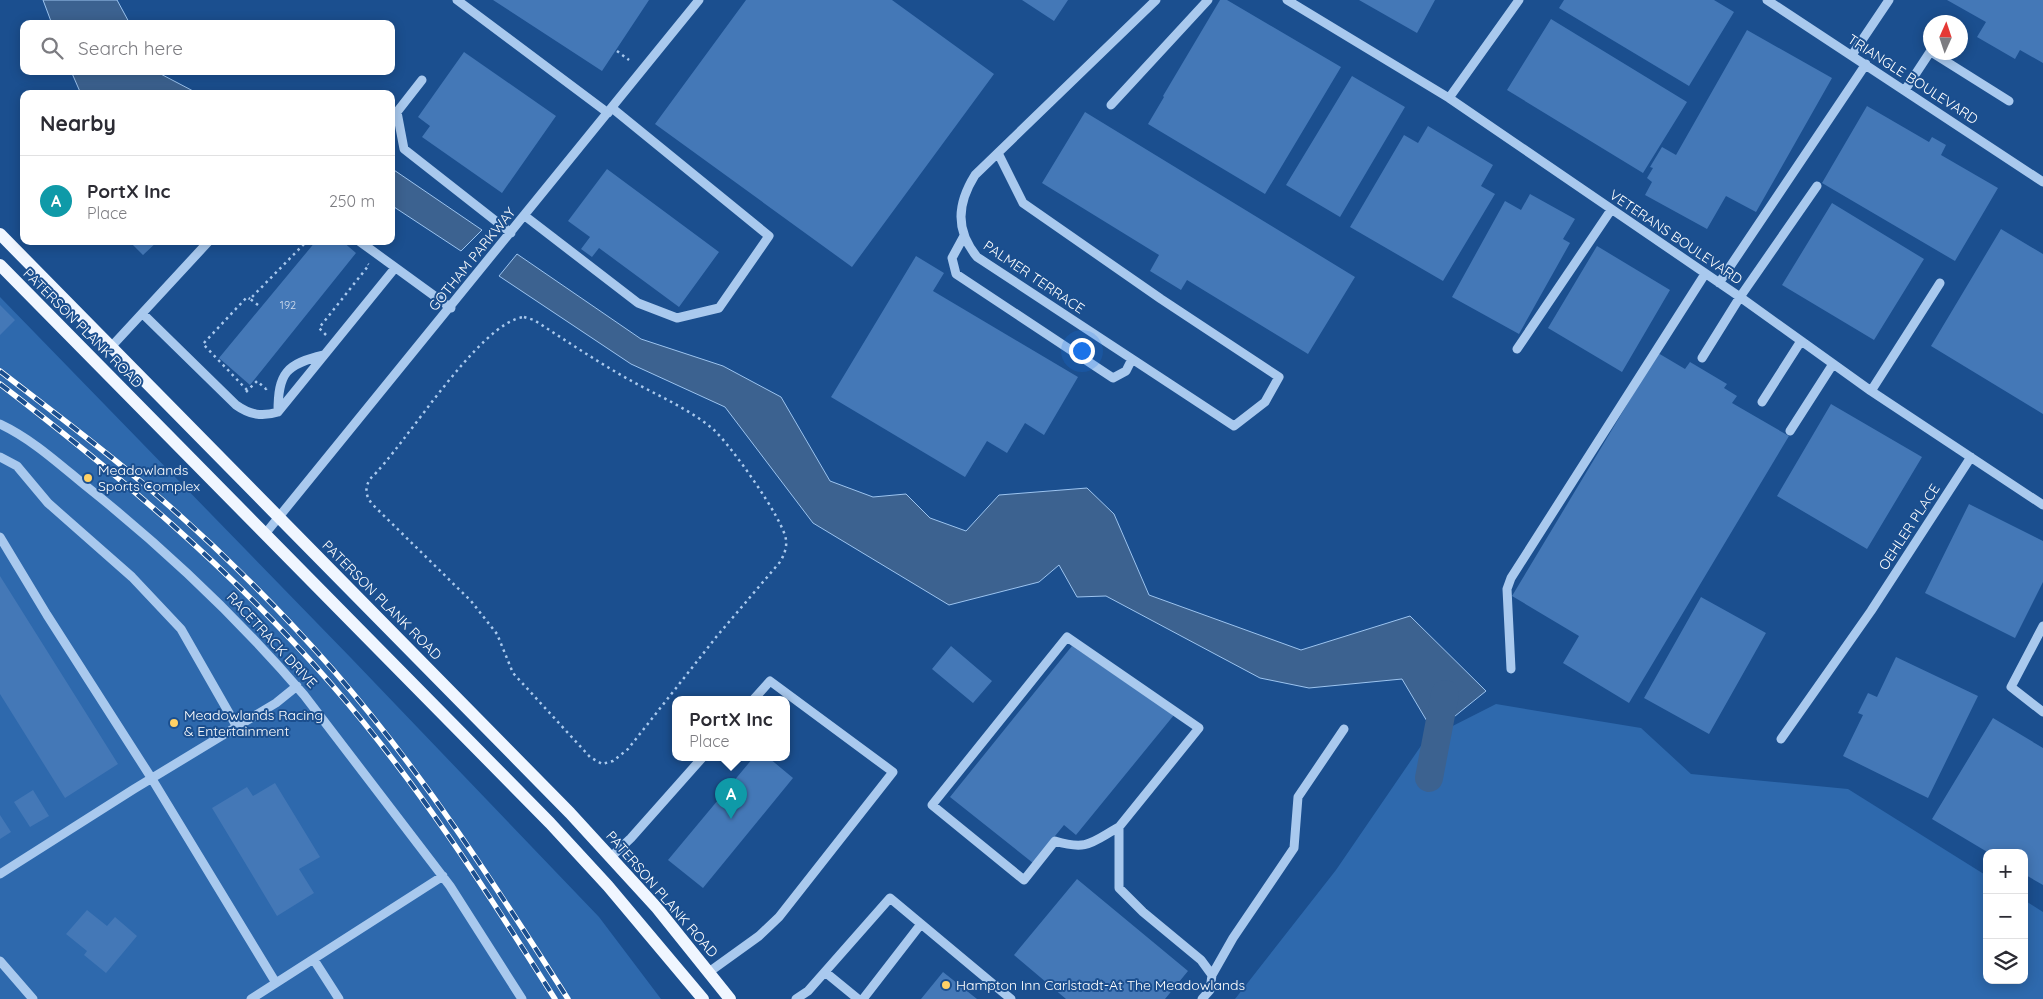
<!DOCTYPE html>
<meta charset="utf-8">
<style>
body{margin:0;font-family:Quicksand,sans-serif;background:#f7f7f7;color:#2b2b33}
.controls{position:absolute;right:15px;bottom:15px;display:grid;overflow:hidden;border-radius:10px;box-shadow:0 2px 12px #0003}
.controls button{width:45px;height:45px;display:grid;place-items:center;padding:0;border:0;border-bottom:1px solid #e1e1e2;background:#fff;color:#2b2b33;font:25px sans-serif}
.compass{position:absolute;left:1923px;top:15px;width:45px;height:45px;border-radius:50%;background:#fff;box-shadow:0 2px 12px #0003;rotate:3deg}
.you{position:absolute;left:1081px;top:350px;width:18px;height:18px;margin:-12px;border:4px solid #fff;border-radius:50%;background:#1a73e8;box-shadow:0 0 0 8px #1a73e833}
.badge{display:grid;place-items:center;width:32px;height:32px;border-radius:50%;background:#8a764a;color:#fff;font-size:16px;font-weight:700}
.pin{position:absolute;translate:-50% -41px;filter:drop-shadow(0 1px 2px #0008)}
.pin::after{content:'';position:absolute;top:26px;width:18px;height:15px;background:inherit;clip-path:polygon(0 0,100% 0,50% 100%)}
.popup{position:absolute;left:672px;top:696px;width:118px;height:65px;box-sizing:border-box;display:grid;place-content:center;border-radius:10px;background:#fff;filter:drop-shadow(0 1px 4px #0005);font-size:16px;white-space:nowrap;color:#7c7c81}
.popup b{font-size:19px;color:#2b2b33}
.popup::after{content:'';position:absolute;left:50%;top:100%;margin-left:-10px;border:10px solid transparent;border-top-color:#fff}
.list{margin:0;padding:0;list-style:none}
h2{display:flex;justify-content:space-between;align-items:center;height:65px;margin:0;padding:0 20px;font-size:21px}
h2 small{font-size:16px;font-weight:400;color:#7c7c81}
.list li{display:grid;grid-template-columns:32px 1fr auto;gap:15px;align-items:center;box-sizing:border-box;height:90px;padding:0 20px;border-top:1px solid #e1e1e2}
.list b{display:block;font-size:19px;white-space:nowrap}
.list p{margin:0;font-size:16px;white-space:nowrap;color:#7c7c81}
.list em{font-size:16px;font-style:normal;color:#7c7c81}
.icon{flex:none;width:28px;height:28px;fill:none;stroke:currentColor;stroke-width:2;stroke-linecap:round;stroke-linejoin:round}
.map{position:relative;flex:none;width:2043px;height:999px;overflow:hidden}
.search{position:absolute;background:#fff;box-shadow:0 2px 12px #0003;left:20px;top:20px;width:375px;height:55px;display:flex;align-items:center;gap:12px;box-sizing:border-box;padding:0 18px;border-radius:10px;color:#7c7c81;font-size:19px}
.panel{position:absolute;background:#fff;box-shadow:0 2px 12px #0003;left:20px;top:90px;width:375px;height:155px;border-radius:10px}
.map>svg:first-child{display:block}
.green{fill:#2e69ad}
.water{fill:#3c6290;stroke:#9cc4f0}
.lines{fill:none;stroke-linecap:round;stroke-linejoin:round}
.river{stroke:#3c6290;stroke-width:28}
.building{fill:#4478b7}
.path{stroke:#a9c9ee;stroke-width:2.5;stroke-dasharray:2.5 4;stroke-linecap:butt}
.minor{stroke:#a9c9ee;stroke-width:9}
.major{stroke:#f0f6ff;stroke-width:12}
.rail-casing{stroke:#fff;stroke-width:5.5}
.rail{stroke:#1b4f8f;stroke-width:4;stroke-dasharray:11;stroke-linecap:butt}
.poi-dot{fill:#ffd166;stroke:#1b4f8f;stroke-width:2}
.labels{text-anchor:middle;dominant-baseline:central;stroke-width:4;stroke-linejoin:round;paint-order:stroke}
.number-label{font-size:11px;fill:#d0dded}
.street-label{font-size:14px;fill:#fff;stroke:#1b4f8f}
.poi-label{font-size:14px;fill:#fff;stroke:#1b4f8f;text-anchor:start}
</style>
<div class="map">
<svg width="2043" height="999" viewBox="0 0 2043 999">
<rect width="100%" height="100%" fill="#1b4f8f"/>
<path class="green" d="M0 297 351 658 599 917 661 999H0Z
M1496 704 1641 728 1691 774 1848 789 1987 876V980H2024V900L2043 912V999H1235L1336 870 1425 740Z"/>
<path class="water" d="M43 0H117L130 24H52Z
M71 71H155L195 92 203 94H81Z
M391 168 482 230 461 251 391 205Z
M517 254 641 339 723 366 781 397 830 481 873 497 906 494 930 518 966 531 999 495 1087 488 1114 514 1149 595 1301 650 1410 616 1486 691 1434 733 1402 679 1309 688 1260 678 1106 596 1077 597 1059 565 1039 582 949 605 813 523 725 407 631 364 499 276Z"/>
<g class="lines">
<path class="river" d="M1429 778 1445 694"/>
</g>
<path class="building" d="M493 0H649L602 71Z
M746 0H892L994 74 852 267 655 124Z
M1022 0H1068L1054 21Z
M1220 0H1227L1341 67 1265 194 1148 124 1164 97 1163 96Z
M1359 0H1435L1417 33Z
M1564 0H1714L1734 12 1689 86 1559 8Z
M1947 0H2043V63L2020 50 2015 59 1977 37 1986 22Z
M1551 19 1687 102 1643 173 1507 90Z
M1747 30 1832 78 1756 212 1726 196 1707 229 1645 195 1652 182 1647 178 1653 168 1650 167 1662 147 1676 155Z
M464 52 556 116 502 193 422 137 430 126 418 117Z
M1352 76 1405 107 1340 217 1286 185Z
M1867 106 1929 142 1932 137 1946 145 1941 155 1998 188 1955 261 1822 183Z
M1085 112 1355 277 1308 354 1187 280 1181 290 1150 271 1159 255 1042 183Z
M1428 126 1493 165 1481 186 1495 194 1443 281 1350 227 1404 135 1418 143Z
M607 169 719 252 679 307 599 248 592 257 581 249 590 237 568 221Z
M1530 194 1575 219 1563 239 1570 243 1519 334 1452 297 1505 201 1521 210Z
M1832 203 1924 259 1874 340 1782 285Z
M2001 229 2043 254V414L1931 346Z
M129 241H158L143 255Z
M316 241H342L356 253 250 385 219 358Z
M1597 246 1670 290 1622 372 1548 328Z
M916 256 944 273 933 291 1078 377 1044 435 1025 423 1007 453 987 441 965 477 831 397Z
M0 305 15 320 0 335Z
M1658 353 1685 369 1690 362 1727 384 1724 388 1737 396 1732 403 1789 436 1629 703 1563 663 1579 636 1512 596Z
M1831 404 1922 457 1867 549 1777 496Z
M1969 504 2043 541V582L2015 638 1925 593Z
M0 576 118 764 65 798 0 694Z
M1701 597 1766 633 1709 734 1644 698Z
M951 646 992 681 973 703 932 669Z
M1072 646 1174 715 1076 835 1064 825 1033 863 950 797Z
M1896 657 1978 696 1928 798 1843 756 1863 715 1858 713 1868 693 1877 697Z
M1993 718 2043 748V885L2024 874V853H1989L1932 819Z
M753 758H769L793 778 703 888 668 860Z
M275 783 320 857 299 869 314 893 277 916 212 808 247 787 253 796Z
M33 790 49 816 30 827 14 802Z
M0 815 11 832 0 839Z
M1077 879 1188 971 1165 999H1066L1014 955Z
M87 910 107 926 115 917 137 936 106 973 84 955 87 951 66 934Z
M943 972 977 999H921Z"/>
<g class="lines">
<path class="path" d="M617 51 629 60
M258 305 250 299 307 241
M524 317 534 320C565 340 596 361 628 379 656 395 688 408 713 429 730 444 784 520 786 540 787 548 784 555 780 562L717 636 628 749 613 761 602 764 590 757 513 673 497 634 471 601 373 505C366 497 364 489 370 479 405 446 479 322 524 317Z
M326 335 319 328 369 265 368 264
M247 390 203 344 247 297 250 299
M246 392 257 381 266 389 268 386"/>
<path class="minor" d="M457 0 608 113
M1287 0 1449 98 1740 297 1871 391 2043 505
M1767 0 2043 182
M1931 52 2009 101
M1852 55 1889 0
M422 80 397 112 404 149 511 233
M1905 90 1930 52
M1449 98 1519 0
M1111 105 1208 0
M998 153 1023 203 1161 299 1279 377 1265 402 1234 426 977 257C955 230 957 204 975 175L1156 0
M525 216 638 303 677 318 719 308 769 236 612 108
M964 236 952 258 956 274 1113 378 1126 371 1132 359
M359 241 451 308
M1719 283 1866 64
M143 314 236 405C250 415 262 417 278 412L395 268
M111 347 209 241
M1517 349 1611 210
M1702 358 1740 297 1817 186
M1871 391 1940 283
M1762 402 1801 341
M278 412C278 373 286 364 324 355
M0 424C32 439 59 464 86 486 165 549 238 618 304 695L450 886 522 999
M1790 431 1833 364
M0 457 17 466 48 503 132 577 181 629 237 727
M265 534 699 0
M0 537 47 615 152 779 276 983
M2043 626 2011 687 2043 712
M1511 669 1507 589 1511 578 1705 274
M1781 739 1871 611 1971 457
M1119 827C1092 842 1088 851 1055 841L1024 880 932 805 1067 637 1199 728 1119 827V888L1143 912 1201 960 1212 975 1210 990 1202 999
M611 857 631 838 702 758
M0 874 134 789 276 703 297 686
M314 960 339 999
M0 961 33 999
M709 972 759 936 779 917 893 772 770 681 753 700
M825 972 858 999
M1212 975 1233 938 1294 848 1298 797 1344 729
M251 999 443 876
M796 999 808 991 890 898 1011 999
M863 999 921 924"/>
<path class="major" d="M0 234 570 813 657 908 730 999
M0 265 550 823 608 886 703 999"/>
<g class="rail-casing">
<path id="rail" d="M0 371C49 409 98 445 145 485 212 542 276 605 334 671 423 773 495 885 568 999
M0 384C119 475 233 571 332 685 417 782 486 890 555 999"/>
</g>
<use href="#rail" class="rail"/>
</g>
<g class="poi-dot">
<circle cx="88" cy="478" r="5"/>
<circle cx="174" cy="723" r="5"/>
<circle cx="946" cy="985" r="5"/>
</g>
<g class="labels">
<g class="number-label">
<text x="288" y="305">192</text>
</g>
<g class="street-label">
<text transform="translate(1913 79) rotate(33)">TRIANGLE BOULEVARD</text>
<text transform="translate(1676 237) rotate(34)">VETERANS BOULEVARD</text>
<text transform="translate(472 259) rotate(-51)">GOTHAM PARKWAY</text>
<text transform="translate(1034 277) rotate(34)">PALMER TERRACE</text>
<text transform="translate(83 328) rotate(45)">PATERSON PLANK ROAD</text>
<text transform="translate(1909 527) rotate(-57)">OEHLER PLACE</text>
<text transform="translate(382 600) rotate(45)">PATERSON PLANK ROAD</text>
<text transform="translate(272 640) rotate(47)">RACETRACK DRIVE</text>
<text transform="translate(662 894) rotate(49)">PATERSON PLANK ROAD</text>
</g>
<g class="poi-label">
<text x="98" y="470">Meadowlands<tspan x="98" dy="16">Sports Complex</tspan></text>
<text x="184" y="715">Meadowlands Racing<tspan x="184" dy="16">&amp; Entertainment</tspan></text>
<text x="956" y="985">Hampton Inn Carlstadt-At The Meadowlands</text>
</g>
</g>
</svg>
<div class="controls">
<button>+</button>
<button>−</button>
<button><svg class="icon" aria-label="layers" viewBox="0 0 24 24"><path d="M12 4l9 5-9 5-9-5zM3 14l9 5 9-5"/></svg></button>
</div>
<svg class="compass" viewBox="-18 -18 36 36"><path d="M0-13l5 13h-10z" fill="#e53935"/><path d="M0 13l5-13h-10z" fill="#7c7c81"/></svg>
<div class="you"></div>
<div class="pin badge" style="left:731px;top:819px;background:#0f9aa8">A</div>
<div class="popup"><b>PortX Inc</b>Place</div>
<div class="search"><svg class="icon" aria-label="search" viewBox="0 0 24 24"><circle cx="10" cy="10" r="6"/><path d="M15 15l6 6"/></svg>Search here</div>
<section class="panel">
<h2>Nearby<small></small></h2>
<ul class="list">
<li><span class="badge" style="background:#0f9aa8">A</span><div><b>PortX Inc</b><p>Place</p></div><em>250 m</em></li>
</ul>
</section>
</div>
